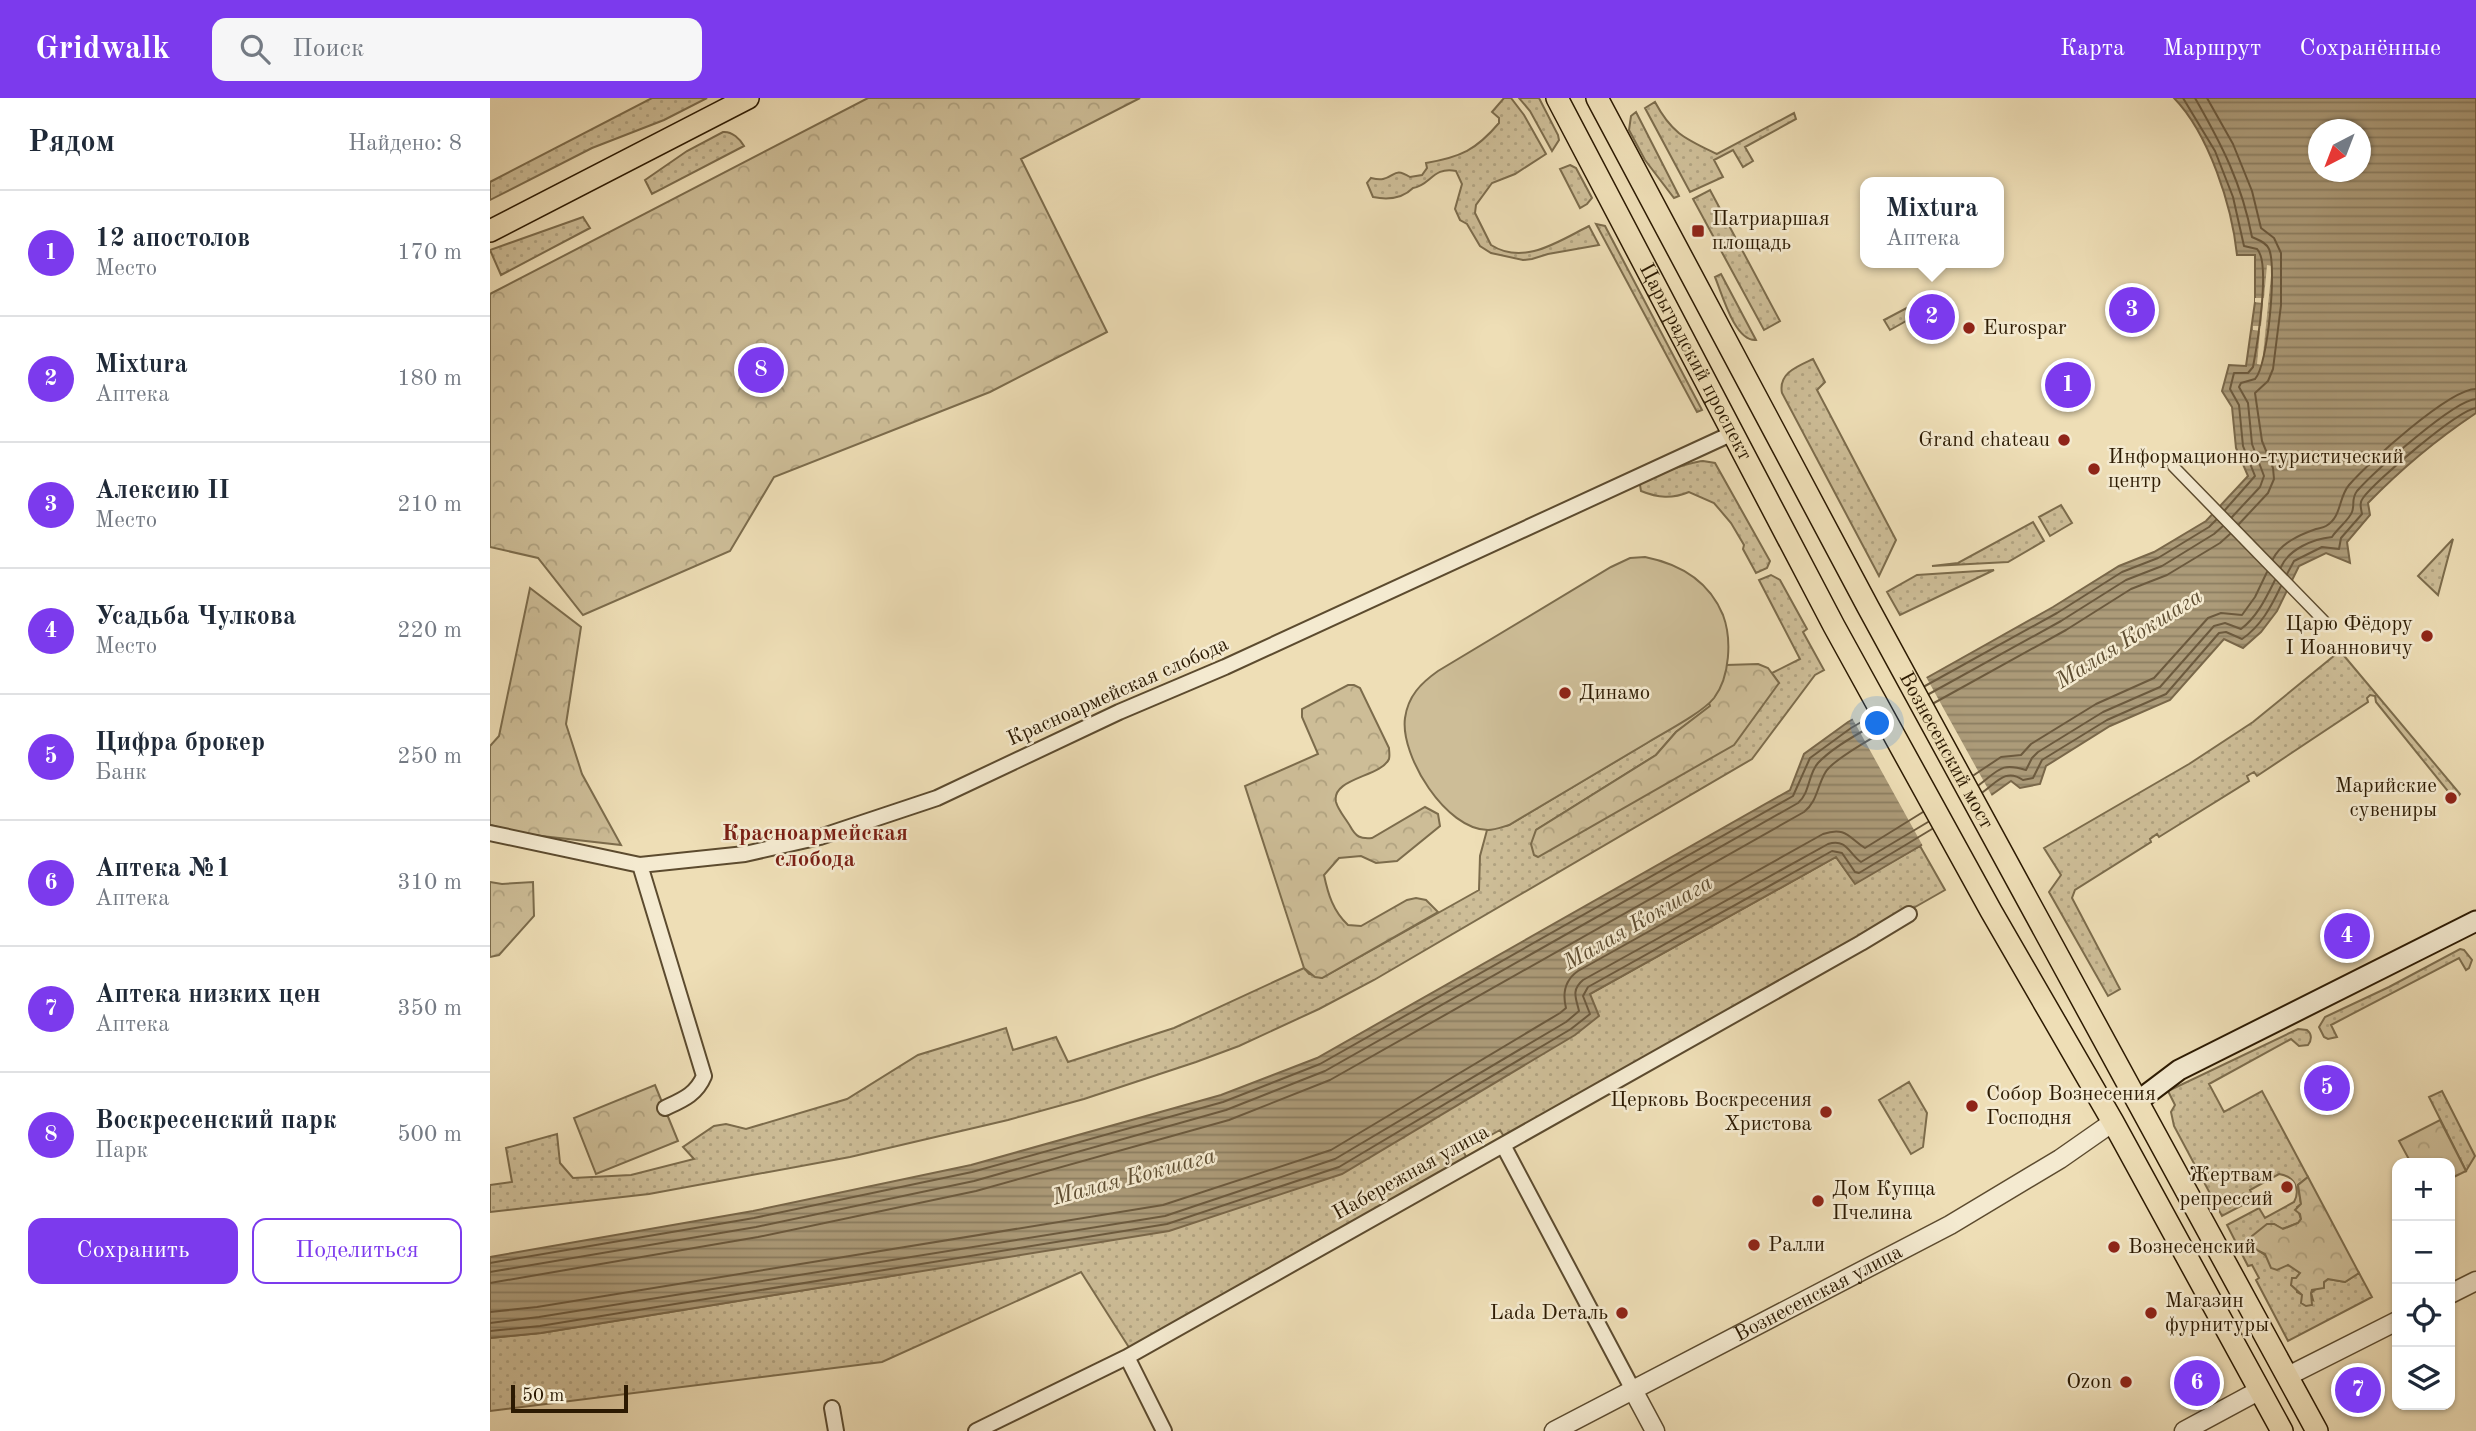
<!DOCTYPE html>
<html lang="ru">
<meta charset="utf-8">
<style>
body{margin:0;font-family:"Old Standard TT",serif;background:#f6f6f7;color:#1f2937}
.controls{position:absolute;right:21px;bottom:21px;display:grid;overflow:hidden;border-radius:14px;box-shadow:0 2px 5px #0004}
.controls button{width:63px;height:63px;display:grid;place-items:center;padding:0;border:0;border-bottom:2px solid #e0e1e3;background:#fff;color:#1f2937;font:35px sans-serif}
.compass{position:absolute;left:1818px;top:21px;width:63px;height:63px;border-radius:50%;background:#fff;box-shadow:0 2px 5px #0004;rotate:222deg}
.scale{position:absolute;left:21px;bottom:18px;width:117px;box-sizing:border-box;padding-left:7px;border:4px solid #2c1a02;border-top:0;font-size:19px;line-height:24px;white-space:nowrap;color:#2c1a02;-webkit-text-stroke:5px #f4ead0;paint-order:stroke}
.you{position:absolute;left:1388px;top:626px;width:24px;height:24px;margin:-18px;border:5px solid #fff;border-radius:50%;background:#1a73e8;box-shadow:0 0 0 10px #1a73e833}
.badge{display:grid;place-items:center;width:46px;height:46px;border-radius:50%;background:#7c3aed;color:#fff;font-size:23px;font-weight:700}
.pin{position:absolute;translate:-50% -50%;border:4px solid #fff;box-shadow:0 2px 7px #0006}
.popup{position:absolute;left:1370px;top:79px;width:144px;height:91px;box-sizing:border-box;display:grid;place-content:center;border-radius:14px;background:#fff;filter:drop-shadow(0 2px 5px #0005);font-size:23px;white-space:nowrap;color:#747a83}
.popup b{font-size:26px;color:#1f2937}
.popup::after{content:'';position:absolute;left:50%;top:100%;margin-left:-14px;border:14px solid transparent;border-top-color:#fff}
.list{margin:0;padding:0;list-style:none}
h2{display:flex;justify-content:space-between;align-items:center;height:91px;margin:0;padding:0 28px;font-size:30px}
h2 small{font-size:23px;font-weight:400;color:#747a83}
.list li{display:grid;grid-template-columns:46px 1fr auto;gap:21px;align-items:center;box-sizing:border-box;height:126px;padding:0 28px;border-top:2px solid #e0e1e3}
.list b{display:block;font-size:26px;white-space:nowrap}
.list p{margin:0;font-size:23px;white-space:nowrap;color:#747a83}
.list em{font-size:23px;font-style:normal;color:#747a83}
.actions{display:flex;gap:14px;padding:21px 28px}
.actions a{flex:1;padding:16px 0;border:2px solid #7c3aed;border-radius:14px;text-align:center;font-size:24px;color:#7c3aed}
.actions .main{background:#7c3aed;color:#fff}
.icon{flex:none;width:38px;height:38px;fill:none;stroke:currentColor;stroke-width:2;stroke-linecap:round;stroke-linejoin:round}
.map{position:relative;flex:none;width:1986px;height:1333px;overflow:hidden}
header{display:flex;align-items:center;gap:42px;box-sizing:border-box;height:98px;padding:0 35px;background:#7c3aed;color:#fff}
header strong{font-size:33px}
nav{display:flex;gap:38px;margin-inline-start:auto;font-size:24px}
.search{width:490px;height:63px;background:#f6f6f7;display:flex;align-items:center;gap:18px;box-sizing:border-box;padding:0 24px;border-radius:14px;color:#747a83;font-size:26px}
main{display:flex}
aside{flex:1;background:#fff}
.map>svg:first-child{display:block}
.grass{fill:url(#grass-dots);stroke:#7c6c4c;stroke-width:2}
.forest{fill:url(#forest-crowns);stroke:#7c6c4c;stroke-width:2}
.garden{fill:#cdbd97;stroke:#7c6c4c;stroke-width:2}
.water{fill:url(#water-rules);stroke:#796749;stroke-width:2;fill-rule:evenodd}
.pier{fill:#eedeb6}
.lines{fill:none;stroke-linecap:round;stroke-linejoin:round}
.shore{stroke:#6c5a3e;stroke-width:2}
.pedestrian-casing{stroke:#5c4b2f;stroke-width:13}
.minor-casing{stroke:#5c4b2f;stroke-width:18}
.tertiary-casing{stroke:#5c4b2f;stroke-width:21}
.secondary-casing{stroke:#2c1a02;stroke-width:23}
.primary-casing{stroke:#2c1a02;stroke-width:24}
.pedestrian{stroke:#f4ead0;stroke-width:10}
.minor{stroke:#f4ead0;stroke-width:14}
.tertiary{stroke:#f4ead0;stroke-width:18}
.secondary{stroke:#f4ead0;stroke-width:19}
.primary{stroke:#eedeb6;stroke-width:21}
.poi-dot{fill:#8f2418;stroke:#f4ead0;stroke-width:2.5}
.labels{text-anchor:middle;dominant-baseline:central;stroke-width:5;stroke-linejoin:round;paint-order:stroke}
.poi-label{font-size:21px;fill:#2c1a02;stroke:#f4ead0;text-anchor:start}
.street-label{font-size:21px;fill:#2c1a02;stroke:#f4ead0}
.water-label{font-size:23px;font-style:italic;fill:#5f4e32;stroke:#f4ead0}
.neighbourhood-label{font-size:23px;font-weight:bold;fill:#7a1f14;stroke:#f4ead0}
</style>
<header>
<strong>Gridwalk</strong>
<div class="search"><svg class="icon" aria-label="search" viewBox="0 0 24 24"><circle cx="10" cy="10" r="6"/><path d="M15 15l6 6"/></svg>Поиск</div>
<nav><a>Карта</a><a>Маршрут</a><a>Сохранённые</a></nav>
</header>
<main>
<aside>
<h2>Рядом<small>Найдено: 8</small></h2>
<ul class="list">
<li><span class="badge">1</span><div><b>12 апостолов</b><p>Место</p></div><em>170 m</em></li>
<li><span class="badge">2</span><div><b>Mixtura</b><p>Аптека</p></div><em>180 m</em></li>
<li><span class="badge">3</span><div><b>Алексию II</b><p>Место</p></div><em>210 m</em></li>
<li><span class="badge">4</span><div><b>Усадьба Чулкова</b><p>Место</p></div><em>220 m</em></li>
<li><span class="badge">5</span><div><b>Цифра брокер</b><p>Банк</p></div><em>250 m</em></li>
<li><span class="badge">6</span><div><b>Аптека №1</b><p>Аптека</p></div><em>310 m</em></li>
<li><span class="badge">7</span><div><b>Аптека низких цен</b><p>Аптека</p></div><em>350 m</em></li>
<li><span class="badge">8</span><div><b>Воскресенский парк</b><p>Парк</p></div><em>500 m</em></li>
</ul>
<div class="actions"><a class="main">Сохранить</a><a>Поделиться</a></div>
</aside>
<div class="map">
<svg width="1986" height="1333" viewBox="0 0 1986 1333">
<defs>
<pattern id="grass-dots" width="8" height="8" patternUnits="userSpaceOnUse" patternTransform="scale(1.75)"><rect width="8" height="8" fill="#cdbd97"/><path d="M2 2h.1M6 6h.1" fill="none" stroke="#b0a280" stroke-width="1.8" stroke-linecap="round"/></pattern>
<pattern id="forest-crowns" width="20" height="18" patternUnits="userSpaceOnUse" patternTransform="scale(1.75)"><rect width="20" height="18" fill="#cdbd97"/><path d="M2 6a3 3 0 1 1 6 0M12 15a3 3 0 1 1 6 0" fill="none" stroke="#b0a280"/></pattern>
<pattern id="water-rules" width="6" height="5" patternUnits="userSpaceOnUse" patternTransform="scale(1.75)"><rect width="6" height="5" fill="#ac9b79"/><path d="M0 2.5h6" fill="none" stroke="#8c7e61"/></pattern>
</defs>
<rect width="100%" height="100%" fill="#eedeb6"/>
<filter id="stains"><feTurbulence type="fractalNoise" baseFrequency=".00286" numOctaves="4"/><feColorMatrix values="0 0 0 0 .2 0 0 0 0 .09 0 0 0 0 .02 0 0 0 .5 -.17"/></filter>
<radialGradient id="worn" r=".72"><stop offset=".6" stop-color="#630" stop-opacity="0"/><stop offset="1" stop-color="#630" stop-opacity=".3"/></radialGradient>
<path class="grass" d="M162 0H217L174 22 102 50 0 102V84Z
M1014 0H1021L1034 17 1056 56 1025 76 1002 85 986 107 985 115 1001 147C1034 168 1069 143 1099 128L1109 147 1058 156 1042 161 1033 162 1001 155 990 148 977 126 970 122 965 111 972 86 966 73C943 68 940 88 923 90 913 100 898 102 883 99L877 85 881 80C885 81 889 82 893 81 906 78 904 69 920 79L932 77 937 70 936 65C971 59 986 52 1009 25V20L1002 14Z
M1029 0H1049L1068 37 1069 42 1062 53 1040 13Z
M1165 4C1182 36 1196 41 1227 56L1304 15 1306 21 1255 49 1263 63 1253 69 1243 52 1224 62 1233 79 1200 94 1155 10Z
M1146 14 1189 98 1184 100 1155 62 1139 32 1141 18Z
M233 34C242 33 250 41 254 48L162 96 155 82 197 53Z
M1080 67 1086 70 1102 100 1097 106 1090 110 1070 71Z
M1220 92 1290 223 1274 232 1203 101Z
M93 119 100 130 11 177 0 152Z
M1106 126 1115 128 1212 312 1207 314Z
M1231 176 1266 242C1245 244 1232 196 1225 179Z
M1443 196 1448 205 1400 232 1394 222Z
M1323 261 1335 284 1327 292 1406 442 1389 478 1292 295C1288 275 1308 268 1323 261Z
M1213 363 1225 365 1280 463 1277 470 1266 475 1253 451 1254 447 1241 425 1224 405 1199 394C1182 401 1168 400 1151 393L1150 387C1155 379 1201 364 1213 363Z
M1571 407 1582 425 1560 438 1549 419Z
M1543 424 1554 443 1518 464 1442 468 1468 465Z
M1963 441 1948 497 1928 478Z
M1504 472 1410 517 1397 494 1427 477Z
M1281 477 1290 482 1317 531 1313 534 1334 572 1325 577 1262 661 884 882 829 911 749 948 706 964 594 1001 518 1022 360 1059 159 1096 0 1114V1087L22 1084 16 1050 67 1036 70 1065 83 1080 141 1077 204 1061 193 1049 224 1028 236 1026 256 1031 357 1001 428 957 516 930 523 952 566 939 578 964 684 930 814 870 819 876 832 880 989 792 990 758 997 732 1019 727 1180 631 1219 605 1221 608 1186 634 1166 657 1046 732 1289 585 1282 575 1310 561 1269 482Z
M1850 553 1970 696 1965 702 1886 604 1885 598 1880 597 1877 600 1878 604 1767 678 1764 674 1757 678 1759 683 1669 739 1667 736 1660 741 1661 744 1585 792 1582 800 1630 891 1618 898 1559 794 1571 777 1554 750 1699 666 1763 624Z
M1430 748 1455 792 1016 1042 1010 1032 973 1053 979 1064 640 1251 591 1174 392 1264 0 1313V1240L51 1235 413 1176 1100 896 1346 759 1365 785Z
M1970 851 1974 852 1982 862 1979 870 1976 872 1969 860 1841 927 1847 939 1838 941 1834 939 1829 929 1835 919 1899 889Z
M1808 931 1817 932C1822 936 1822 942 1818 947L1809 948 1801 941 1719 986 1734 1014 1772 993 1818 1079 1808 1087 1811 1106 1807 1109 1811 1121 1808 1125 1792 1131 1784 1126 1767 1152C1776 1156 1782 1163 1791 1168 1800 1166 1804 1168 1810 1175L1806 1180 1807 1194 1823 1202 1821 1195 1838 1181 1855 1184 1869 1175 1882 1199 1798 1243 1766 1182 1769 1180 1762 1167 1758 1168 1737 1127 1769 1110 1775 1120 1804 1104C1811 1091 1804 1078 1789 1076L1760 1092 1764 1101 1732 1118 1684 1028 1681 1014 1685 1007 1678 993Z
M1419 984 1437 1015 1433 1049 1421 1056 1389 1002Z
M1952 993 1985 1058 1976 1073 1939 999Z"/>
<path class="forest" d="M378 0H650L531 61 617 234 500 294 284 379 240 453 93 517 48 460 0 449V196Z
M40 490 91 529 76 626 92 676 131 747 34 736 0 727V648L9 638Z
M1268 566 1278 570 1289 585 1244 647 1048 759 1044 757 1041 746 1046 732 1166 657 1186 634 1220 608 1219 605 1225 598 1236 567Z
M858 587H864L870 590 899 650C899 653 900 657 899 661 891 679 841 680 846 704 848 712 856 721 860 728 866 739 870 741 882 740L935 709 948 716 950 728 907 763 886 765 871 758 849 760 834 777C838 796 843 813 858 827L871 828 917 802 926 800 936 802 948 814 832 880 825 879 814 870 755 688 828 656 812 619V611Z
M0 784 12 786 43 784 44 818 9 857 0 859Z
M165 987 188 1043 106 1076 84 1020Z
M1950 1022 1976 1073 1960 1081V1065H1921L1909 1043Z
M1818 1079 1869 1175 1855 1184 1838 1181 1834 1184V1190L1822 1192 1821 1195 1822 1207 1816 1208 1811 1205 1812 1197 1801 1187 1802 1180H1806L1810 1175 1798 1167 1787 1172 1781 1170 1775 1156 1767 1152 1761 1145 1762 1138 1777 1126H1784L1793 1131 1808 1125 1811 1121 1810 1116 1805 1112 1811 1106 1808 1087Z"/>
<path class="garden" d="M1155 459C1190 466 1219 483 1233 517 1242 541 1240 579 1224 600 1212 615 1175 634 1157 645 1111 672 1065 700 1019 727 1012 729 1005 732 998 732 956 732 910 658 915 620 918 598 931 585 948 573L1121 469 1140 460Z"/>
<path class="water" d="M1684 0H1986V315C1947 341 1910 372 1878 405L1880 417 1857 444 1860 465 1836 455 1809 468 1787 513 1771 534 1753 550 1734 541 1680 602 1620 628 1556 668 1550 686 1530 690 1521 683 1430 748 1365 786 1346 759 1100 896 1109 918 1085 937 852 1076 679 1133 51 1235 0 1240V1159L263 1113 481 1067 731 997 827 960 1300 692 1314 656 1358 624 1563 509 1629 468 1664 454 1716 423 1758 378 1746 350 1742 309 1732 293 1739 267 1756 268 1765 204V157H1747C1742 108 1719 36 1684 0ZM1828 32H1870V74H1828Z"/>
<path class="pier" d="M1777 167 1782 168 1772 267 1767 266 1770 233 1763 232V228H1771L1773 205 1765 204V200H1774Z
M1435 577 1503 700 1434 750 1361 618Z"/>
<g class="lines">
<path class="shore" d="M1693 0 1725 53 1743 99 1754 148 1767 151C1781 164 1767 248 1763 269L1758 275H1744L1740 291 1749 307 1753 348 1765 378 1735 412
M1705 0C1732 47 1752 86 1762 139 1768 142 1776 144 1779 151 1787 168 1778 268 1765 281L1751 285 1749 289 1758 305 1762 346 1774 378 1770 389 1742 419
M1717 0 1743 46 1762 93 1771 130 1784 140 1791 155V207L1783 271 1778 283 1765 295 1772 343 1783 370 1784 381 1778 395 1749 426
M1783 461C1791 445 1809 437 1826 431 1829 430 1833 430 1836 428 1852 419 1848 400 1859 387 1878 365 1959 291 1986 291
M1791 469C1799 451 1823 441 1842 439 1847 431 1859 422 1862 414 1865 406 1861 401 1867 393 1884 374 1964 302 1986 301
M1797 476 1804 463 1832 449 1849 451 1851 440 1872 416C1871 410 1869 405 1873 400 1885 383 1968 312 1986 310
M1435 588 1567 515 1632 474 1668 460 1719 429 1726 422
M1439 596 1571 523 1636 482 1672 468 1724 436 1733 428
M1444 605 1576 532 1641 491 1677 477 1730 445 1740 436
M1484 677 1511 659 1531 657 1541 646 1606 606 1664 580 1718 520 1731 515 1752 517 1765 499 1777 474
M1489 687C1509 672 1511 664 1536 672L1542 660 1548 654 1613 614 1670 589 1724 528 1735 525 1751 531C1767 519 1776 500 1785 482
M1493 694C1507 684 1516 670 1533 682L1543 680 1552 662 1617 622 1676 596 1729 535 1736 534 1752 541C1771 528 1781 509 1791 488
M0 1165 264 1120 482 1074 733 1004 830 966 1303 698 1320 660 1361 630 1380 619
M0 1174 266 1129 484 1083 736 1012 835 973 1308 705C1320 695 1318 676 1328 665 1341 651 1367 636 1384 627
M0 1185 268 1139 486 1093 739 1022 840 982 1314 714C1327 704 1327 689 1335 675 1341 663 1377 643 1389 636
M0 1214 47 1209 673 1107 841 1052 1070 915 1076 910C1072 894 1075 882 1088 873L1333 736C1356 728 1359 740 1375 750L1433 714
M0 1225 49 1219 675 1118 845 1061 1076 924 1089 913C1086 900 1081 892 1093 882L1338 746C1357 740 1359 756 1371 764L1438 724
M0 1233 50 1228 677 1126 849 1069 1081 931 1100 916 1093 898 1098 889 1342 753 1352 755 1365 774 1369 775 1442 731"/>
<g class="pedestrian-casing">
<path id="pedestrian" d="M1683 368 1834 523"/>
</g>
<g class="minor-casing">
<path id="minor" d="M0 735 150 767 255 756 330 739 447 700 629 614 735 569 1243 335
M150 767 214 978C206 997 192 1002 175 1010
M1013 1047 1143 1292
M637 1259 674 1333
M342 1310 346 1333
M486 1333 637 1259 1371 845 1419 816"/>
</g>
<g class="tertiary-casing">
<g id="tertiary">
<path d="M1960 1196 1986 1183"/>
<path d="M1798 1278 1907 1223"/>
<path d="M1143 1292 1165 1333"/>
<path id="s1" d="M1064 1333 1460 1127 1570 1061 1623 1024"/>
<path d="M1694 1333 1770 1292"/>
</g>
</g>
<g class="secondary-casing">
<path id="secondary" d="M1648 1003 1689 972 1986 823"/>
</g>
<g class="primary-casing">
<g id="primary">
<path id="s2" d="M1067 0 1344 528 1501 813 1623 1024 1792 1333"/>
<path id="s3" d="M1107 0 1378 509 1827 1333"/>
<path d="M0 133 258 0"/>
</g>
</g>
<use href="#pedestrian" class="pedestrian"/>
<use href="#minor" class="minor"/>
<use href="#tertiary" class="tertiary"/>
<use href="#secondary" class="secondary"/>
<use href="#primary" class="primary"/>
</g>
<g class="poi-dot">
<rect x="1201" y="126" width="14" height="14" rx="3.5"/>
<circle cx="1479" cy="230" r="7"/>
<circle cx="1574" cy="342" r="7"/>
<circle cx="1604" cy="371" r="7"/>
<circle cx="1937" cy="538" r="7"/>
<circle cx="1075" cy="595" r="7"/>
<circle cx="1961" cy="700" r="7"/>
<circle cx="1482" cy="1008" r="7"/>
<circle cx="1336" cy="1014" r="7"/>
<circle cx="1797" cy="1089" r="7"/>
<circle cx="1328" cy="1103" r="7"/>
<circle cx="1264" cy="1147" r="7"/>
<circle cx="1624" cy="1149" r="7"/>
<circle cx="1132" cy="1215" r="7"/>
<circle cx="1661" cy="1215" r="7"/>
<circle cx="1636" cy="1284" r="7"/>
</g>
<g class="labels">
<g class="poi-label">
<text x="1222" y="121">Патриаршая<tspan x="1222" dy="24">площадь</tspan></text>
<text x="1493" y="230">Eurospar</text>
<text x="1560" y="342" text-anchor="end">Grand chateau</text>
<text x="1618" y="359">Информационно-туристический<tspan x="1618" dy="24">центр</tspan></text>
<text x="1923" y="526" text-anchor="end">Царю Фёдору<tspan x="1923" dy="24">I Иоанновичу</tspan></text>
<text x="1089" y="595">Динамо</text>
<text x="1947" y="688" text-anchor="end">Марийские<tspan x="1947" dy="24">сувениры</tspan></text>
<text x="1496" y="996">Собор Вознесения<tspan x="1496" dy="24">Господня</tspan></text>
<text x="1322" y="1002" text-anchor="end">Церковь Воскресения<tspan x="1322" dy="24">Христова</tspan></text>
<text x="1783" y="1077" text-anchor="end">Жертвам<tspan x="1783" dy="24">репрессий</tspan></text>
<text x="1342" y="1091">Дом Купца<tspan x="1342" dy="24">Пчелина</tspan></text>
<text x="1278" y="1147">Ралли</text>
<text x="1638" y="1149">Вознесенский</text>
<text x="1675" y="1203">Магазин<tspan x="1675" dy="24">фурнитуры</tspan></text>
<text x="1118" y="1215" text-anchor="end">Lada Dеталь</text>
<text x="1622" y="1284" text-anchor="end">Ozon</text>
</g>
<g class="street-label">
<text stroke="none"><textPath href="#s2" startOffset="298">Царьградский проспект</textPath></text>
<text transform="translate(628 594) rotate(-24)">Красноармейская слобода</text>
<text stroke="none"><textPath href="#s3" startOffset="740">Вознесенский мост</textPath></text>
<text transform="translate(921 1075) rotate(-29)">Набережная улица</text>
<text stroke="none"><textPath href="#s1" startOffset="298">Вознесенская улица</textPath></text>
</g>
<g class="water-label">
<text transform="translate(1639 541) rotate(-32)">Малая Кокшага</text>
<text transform="translate(1148 825) rotate(-30)">Малая Кокшага</text>
<text transform="translate(644 1079) rotate(-15)">Малая Кокшага</text>
</g>
<g class="neighbourhood-label">
<text x="325" y="735">Красноармейская<tspan x="325" dy="26">слобода</tspan></text>
</g>
</g>
<rect width="100%" height="100%" filter="url(#stains)"/>
<rect width="100%" height="100%" fill="url(#worn)"/>
</svg>
<div class="controls">
<button>+</button>
<button>−</button>
<button><svg class="icon" aria-label="locate" viewBox="0 0 24 24"><circle cx="12" cy="12" r="6"/><path d="M12 2v4M12 18v4M2 12h4M18 12h4"/></svg></button>
<button><svg class="icon" aria-label="layers" viewBox="0 0 24 24"><path d="M12 4l9 5-9 5-9-5zM3 14l9 5 9-5"/></svg></button>
</div>
<svg class="compass" viewBox="-18 -18 36 36"><path d="M0-13l5 13h-10z" fill="#e53935"/><path d="M0 13l5-13h-10z" fill="#747a83"/></svg>
<div class="scale">50 m</div>
<div class="you"></div>
<div class="pin badge" style="left:1578px;top:287px">1</div>
<div class="pin badge" style="left:1442px;top:219px">2</div>
<div class="popup"><b>Mixtura</b>Аптека</div>
<div class="pin badge" style="left:1642px;top:212px">3</div>
<div class="pin badge" style="left:1857px;top:838px">4</div>
<div class="pin badge" style="left:1837px;top:990px">5</div>
<div class="pin badge" style="left:1707px;top:1285px">6</div>
<div class="pin badge" style="left:1868px;top:1292px">7</div>
<div class="pin badge" style="left:271px;top:272px">8</div>
</div>
</main>
